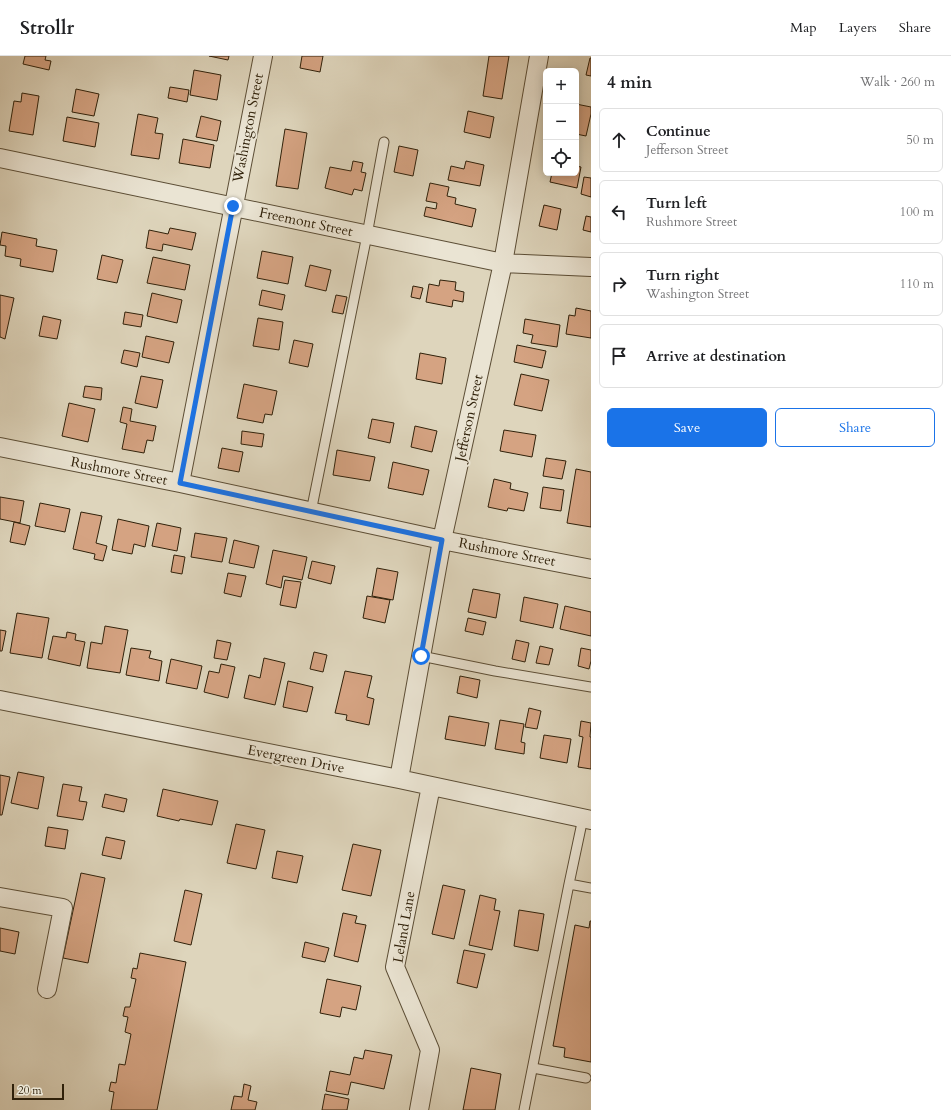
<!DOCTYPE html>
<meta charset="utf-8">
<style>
body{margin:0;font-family:Cardo,serif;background:#f2f2f2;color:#202124}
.controls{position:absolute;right:12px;top:12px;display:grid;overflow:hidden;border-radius:6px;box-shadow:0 2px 10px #0003}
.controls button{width:36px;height:36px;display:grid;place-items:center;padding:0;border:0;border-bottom:1px solid #e0e0e0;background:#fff;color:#202124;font:20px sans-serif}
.scale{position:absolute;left:12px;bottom:10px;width:52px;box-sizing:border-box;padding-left:4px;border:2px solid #30210a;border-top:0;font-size:11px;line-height:14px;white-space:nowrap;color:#30210a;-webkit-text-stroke:3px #eae4d3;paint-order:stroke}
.stop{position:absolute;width:12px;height:12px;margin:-9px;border:3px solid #1a73e8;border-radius:50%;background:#fff}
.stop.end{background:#1a73e8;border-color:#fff;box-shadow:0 1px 4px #0008}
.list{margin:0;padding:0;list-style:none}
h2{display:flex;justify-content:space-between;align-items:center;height:52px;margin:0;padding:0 16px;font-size:17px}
h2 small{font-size:13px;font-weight:400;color:#757577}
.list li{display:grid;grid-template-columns:26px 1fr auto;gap:12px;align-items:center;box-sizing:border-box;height:64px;margin:0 8px 8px;padding:0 8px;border:1px solid #e0e0e0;border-radius:6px}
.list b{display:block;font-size:15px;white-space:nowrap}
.list p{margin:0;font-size:13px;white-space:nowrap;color:#757577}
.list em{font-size:13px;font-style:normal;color:#757577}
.actions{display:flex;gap:8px;padding:12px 16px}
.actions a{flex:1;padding:9px 0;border:1px solid #1a73e8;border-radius:6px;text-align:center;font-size:14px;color:#1a73e8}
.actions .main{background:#1a73e8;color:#fff}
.icon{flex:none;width:22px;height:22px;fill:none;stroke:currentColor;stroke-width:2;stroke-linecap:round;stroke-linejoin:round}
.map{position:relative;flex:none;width:591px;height:1054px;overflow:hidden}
header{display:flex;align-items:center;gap:24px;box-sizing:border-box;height:56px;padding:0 20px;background:#fff;border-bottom:1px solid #e0e0e0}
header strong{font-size:19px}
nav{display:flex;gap:22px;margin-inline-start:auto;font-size:14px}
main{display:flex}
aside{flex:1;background:#fff}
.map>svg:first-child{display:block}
.building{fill:#d5a382;stroke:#30210a}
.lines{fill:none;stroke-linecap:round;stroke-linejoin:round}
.service-casing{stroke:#5c4e36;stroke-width:11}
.minor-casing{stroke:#5c4e36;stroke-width:20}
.service{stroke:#eae4d3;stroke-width:9}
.minor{stroke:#eae4d3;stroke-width:18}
.route{stroke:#1a73e8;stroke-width:5}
.labels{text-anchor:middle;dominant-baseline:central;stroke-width:4;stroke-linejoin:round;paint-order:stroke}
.street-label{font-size:14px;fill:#30210a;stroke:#eae4d3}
</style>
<header>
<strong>Strollr</strong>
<nav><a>Map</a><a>Layers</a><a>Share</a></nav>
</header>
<main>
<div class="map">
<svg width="591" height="1054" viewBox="0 0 591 1054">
<rect width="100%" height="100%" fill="#ded5bc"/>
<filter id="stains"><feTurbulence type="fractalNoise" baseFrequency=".005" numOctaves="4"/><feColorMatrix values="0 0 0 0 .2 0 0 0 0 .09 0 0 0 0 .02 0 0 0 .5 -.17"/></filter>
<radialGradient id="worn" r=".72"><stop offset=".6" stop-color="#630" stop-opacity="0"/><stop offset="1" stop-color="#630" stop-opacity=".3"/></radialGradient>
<path class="building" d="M25 0H46L45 4 51 5 49 14 23 8Z
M209 0H229L228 4Z
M302 0H323L320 16 300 12Z
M489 0H509L502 43 483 40Z
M590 2H591V20L586 19Z
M194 14 221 19 217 44 190 39Z
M170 31 189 34 187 46 168 42Z
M76 33 99 38 94 60 72 56Z
M22 37 39 40 33 79 9 75 14 45 21 46Z
M576 48 591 51V58L586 80 576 78Z
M468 55 494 61 490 82 464 76Z
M138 58 158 62 155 77 163 78 159 103 131 99Z
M201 60 221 65 217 85 196 81Z
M67 61 99 67 95 91 63 85Z
M285 73 307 77 298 133 276 130Z
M183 83 214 89 210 112 179 107Z
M399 90 418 94 413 120 394 116Z
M353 105 363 107 361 116 366 117 362 135 354 133 352 139 325 132 330 111 351 115Z
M466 105 484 109 480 130 448 124 451 110 464 113Z
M576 110 581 111 577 132 550 126 552 117H576Z
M584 121 591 122V141L581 138Z
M430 127 449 131 447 140 456 142 455 148 476 153 472 171 424 160 426 151 436 153 437 147 426 145Z
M544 149 561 153 557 174 539 170Z
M586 160 591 161V176L583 174Z
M170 172 196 177 192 194 163 188 162 195 146 192 149 174 168 178Z
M2 176 37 183 36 190 57 194 53 216 20 210 21 203 5 200 6 190 0 189Z
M262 195 293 201 288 228 257 222Z
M102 199 123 204 117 227 97 223Z
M153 201 190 209 185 234 147 227Z
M310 209 331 214 326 235 305 230Z
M440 224 456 226 455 234 464 236 463 246 453 244 452 251 426 246 429 228 439 230Z
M413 230 423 232 420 243 411 241Z
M262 234 285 239 282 254 259 249Z
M152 237 182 244 177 267 147 260Z
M0 239 14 242 5 283 0 281Z
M336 239 347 241 343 258 332 256Z
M576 252 591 255V282L566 278 569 259 575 260Z
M125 256 143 259 141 271 123 268Z
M43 260 61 264 57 283 39 280Z
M258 262 283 266 279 294 253 290Z
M525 263 560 269 557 291 531 287 533 279 523 277Z
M146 280 174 286 169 307 142 301Z
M294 284 313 288 308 311 289 307Z
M517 289 546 295 542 312 514 306Z
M124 294 140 297 137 311 121 307Z
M420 297 446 302 442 328 416 323Z
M521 318 549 324 542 355 514 349Z
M141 320 163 324 157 352 135 347Z
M244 328 277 335 272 359 265 358 263 367 237 362Z
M85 330 102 332 101 344 83 341Z
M69 347 95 353 88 386 62 380Z
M123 351 132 353 130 365 156 370 153 385 147 384 144 397 122 393 127 368 120 366Z
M372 363 394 367 390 387 368 382Z
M415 370 437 375 432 396 411 391Z
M504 374 536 379 532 401 500 395Z
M242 375 264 378 262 391 241 388Z
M222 392 243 396 239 416 218 412Z
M337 394 375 401 370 425 333 419Z
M546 402 566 405 562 423 543 420Z
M393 406 429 414 423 439 388 432Z
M576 413 591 416V471L567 467Z
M494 423 511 427 510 433 528 437 524 455 508 452 507 455 488 451Z
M543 431 564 434 561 455 540 452Z
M0 441 24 445 20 467 0 463Z
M40 447 70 453 65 476 35 470Z
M81 456 102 460 96 487 107 490 103 505 94 503 95 498 73 493Z
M118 463 149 470 145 491 134 488 132 498 112 494Z
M14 466 30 470 25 489 10 486Z
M157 467 181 472 177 495 152 490Z
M195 477 227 482 222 506 191 501Z
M234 484 259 490 254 512 229 507Z
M273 494 307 501 302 524 283 520 281 532 266 528Z
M174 499 185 501 182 518 171 516Z
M312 505 335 510 331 528 308 522Z
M377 512 398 516 393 544 372 540Z
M228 517 246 520 241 541 224 537Z
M285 524 301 526 296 552 280 549Z
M473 533 500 538 496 562 468 556Z
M367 540 390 544 385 567 363 562Z
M524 541 558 548 553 572 520 565Z
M565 550 591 556V580L560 573Z
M17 557 49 562 42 602 10 597Z
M468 562 486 566 483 579 465 575Z
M105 570 128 574 120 617 87 612 91 586 102 588Z
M0 574 6 575 2 595H0Z
M67 576 76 578 75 584 85 586 80 610 48 603 53 580 66 582Z
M217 584 231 587 227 604 214 602Z
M516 584 529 587 525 606 512 603Z
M540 590 553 593 549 609 536 607Z
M131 592 151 595 149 602 162 605 159 625 126 619Z
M581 592 591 594V605L589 613 578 610Z
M314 596 327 599 323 616 310 613Z
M264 602 285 607 275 649 244 642 249 619 260 622Z
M171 603 202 610 197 633 166 627Z
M221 608 235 611 228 642 204 636 209 615 219 617Z
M345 615 372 620 367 641 374 643 369 669 346 664 347 659 335 657Z
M460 620 480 624 477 642 457 637Z
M288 625 313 631 307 656 283 651Z
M529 652 541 655 537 673 525 671Z
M449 660 489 667 485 690 445 683Z
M500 664 524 668 521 686 525 687 524 698 495 693Z
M581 665 591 667 590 681H591V713L578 711 583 681 579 680Z
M544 679 571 683 567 707 540 702Z
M18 716 44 721 38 753 11 747Z
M0 719 10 721 2 759H0Z
M63 728 82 731 79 745 87 746 83 764 57 760Z
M163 733 218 745 212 769 180 763 179 765 157 760Z
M105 738 127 743 124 756 102 751Z
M236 768 265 774 256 813 227 807Z
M48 771 68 774 65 793 45 790Z
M106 781 125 785 121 803 102 799Z
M353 788 381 794 371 840 342 834Z
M277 795 303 800 297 827 272 822Z
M81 817 105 822 88 907 63 902Z
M443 829 465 834 454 883 432 878Z
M185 834 202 838 191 889 174 885Z
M480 839 496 843 494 854 500 855 492 894 469 889Z
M519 854 544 858 538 895 514 890Z
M343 857 357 860 355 867 366 869 358 906 334 900Z
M590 865H591V1006L564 1001 565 992 553 990 575 869 589 872Z
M0 872 19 876 15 898 0 895Z
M305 886 329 892 325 906 302 901Z
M464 894 485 898 477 932 457 927Z
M140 897 186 906 157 1054H111L114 1036 109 1035 111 1026 116 1027 119 1008 125 1009 131 978 125 976 128 961 123 960 125 951H130L136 923 131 922 133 912 137 913Z
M327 923 361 930 356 954 342 951 340 961 320 957Z
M365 994 392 999 384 1033 351 1026 348 1039 326 1035 330 1015 350 1019 354 1001 363 1003Z
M471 1012 501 1018 495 1054H463Z
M244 1028 251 1030 248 1044 257 1046 255 1054H231L234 1040 242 1041Z
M325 1038 349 1043 347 1054H322Z"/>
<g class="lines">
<g class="service-casing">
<path id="service" d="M311 456 367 179 384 86
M421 600 495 615 591 631
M569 828 591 832
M533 1012 586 1022
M524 1054 569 828 583 762"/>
</g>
<g class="minor-casing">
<path id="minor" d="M0 102 503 207 591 211
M0 391 180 427 442 484 591 513
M180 427 263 0
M0 644 399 723 591 764
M399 723 442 484 503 207 539 0
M0 841 63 852 47 933
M419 1054 430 994 395 911 431 730"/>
</g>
<use href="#service" class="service"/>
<use href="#minor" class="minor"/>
</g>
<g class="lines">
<path class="route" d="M233 150 180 427 442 484 421 600"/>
</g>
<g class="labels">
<g class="street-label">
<text transform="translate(248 72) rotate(-79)">Washington Street</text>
<text transform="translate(306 166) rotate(12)">Freemont Street</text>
<text transform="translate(469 362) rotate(-78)">Jefferson Street</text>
<text transform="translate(119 415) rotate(11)">Rushmore Street</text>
<text transform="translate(507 496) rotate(11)">Rushmore Street</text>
<text transform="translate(296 703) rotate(11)">Evergreen Drive</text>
<text transform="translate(404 871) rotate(-80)">Leland Lane</text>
</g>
</g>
<rect width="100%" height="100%" filter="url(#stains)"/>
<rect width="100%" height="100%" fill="url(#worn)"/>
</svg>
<div class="controls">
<button>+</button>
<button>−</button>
<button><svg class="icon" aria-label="locate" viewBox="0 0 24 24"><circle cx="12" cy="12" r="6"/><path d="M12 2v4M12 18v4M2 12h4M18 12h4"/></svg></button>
</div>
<div class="scale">20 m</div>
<div class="stop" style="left:421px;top:600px"></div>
<div class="stop end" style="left:233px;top:150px"></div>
</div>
<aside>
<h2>4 min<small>Walk · 260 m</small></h2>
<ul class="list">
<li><svg class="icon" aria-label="ahead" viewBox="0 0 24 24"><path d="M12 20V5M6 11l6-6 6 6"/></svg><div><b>Continue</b><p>Jefferson Street</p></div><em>50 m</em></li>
<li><svg class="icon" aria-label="left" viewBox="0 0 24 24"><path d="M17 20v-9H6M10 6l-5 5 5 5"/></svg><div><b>Turn left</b><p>Rushmore Street</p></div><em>100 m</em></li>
<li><svg class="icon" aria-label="right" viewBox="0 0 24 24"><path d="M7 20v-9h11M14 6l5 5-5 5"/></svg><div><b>Turn right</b><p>Washington Street</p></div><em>110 m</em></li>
<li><svg class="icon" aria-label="arrive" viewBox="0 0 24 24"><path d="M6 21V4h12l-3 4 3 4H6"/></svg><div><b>Arrive at destination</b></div></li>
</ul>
<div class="actions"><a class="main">Save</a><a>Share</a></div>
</aside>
</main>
